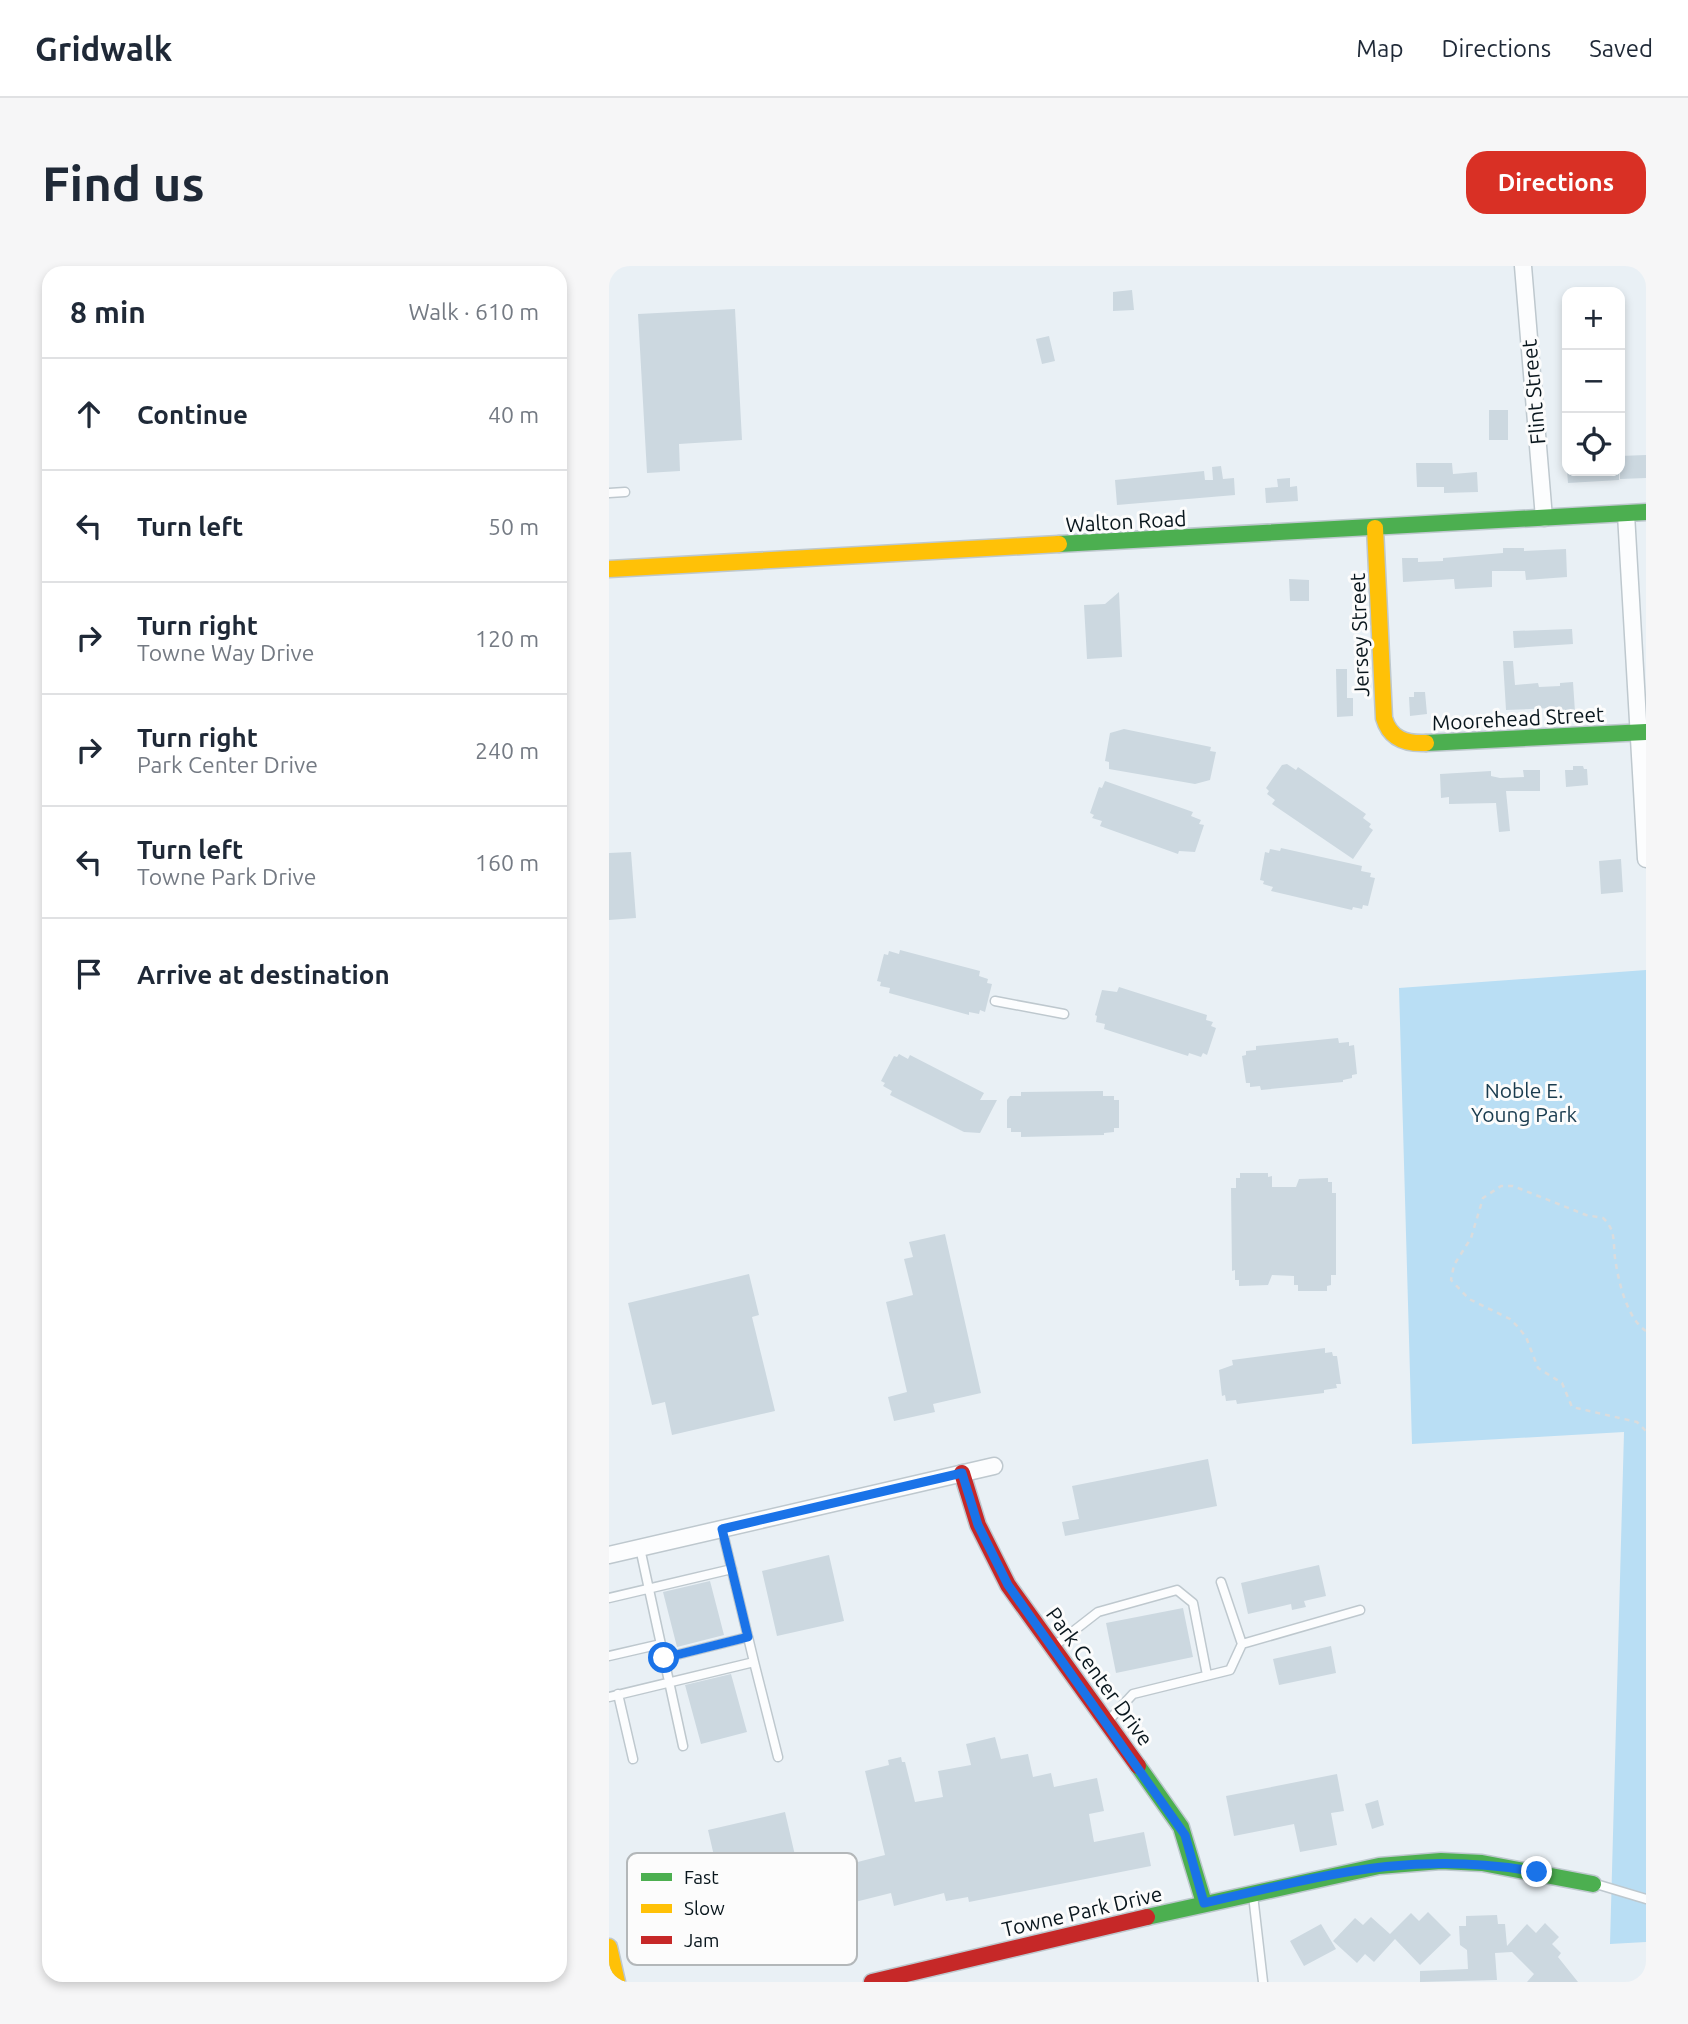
<!DOCTYPE html>
<meta charset="utf-8">
<style>
body{margin:0;font-family:Ubuntu,sans-serif;background:#f6f6f7;color:#1f2937}
.controls{position:absolute;right:21px;top:21px;display:grid;overflow:hidden;border-radius:14px;box-shadow:0 4px 10px #0003}
.controls button{width:63px;height:63px;display:grid;place-items:center;padding:0;border:0;border-bottom:2px solid #e0e1e3;background:#fff;color:#1f2937;font:35px sans-serif}
.stop{position:absolute;width:21px;height:21px;margin:-16px;border:5px solid #1a73e8;border-radius:50%;background:#fff}
.stop.end{background:#1a73e8;border-color:#fff;box-shadow:0 2px 7px #0008}
.list{margin:0;padding:0;list-style:none}
h2{display:flex;justify-content:space-between;align-items:center;height:91px;margin:0;padding:0 28px;font-size:30px}
h2 small{font-size:23px;font-weight:400;color:#747a83}
.list li{display:grid;grid-template-columns:46px 1fr auto;gap:21px;align-items:center;box-sizing:border-box;height:112px;padding:0 28px;border-top:2px solid #e0e1e3}
.list b{display:block;font-size:26px;white-space:nowrap}
.list p{margin:0;font-size:23px;white-space:nowrap;color:#747a83}
.list em{font-size:23px;font-style:normal;color:#747a83}
.icon{flex:none;width:38px;height:38px;fill:none;stroke:currentColor;stroke-width:2;stroke-linecap:round;stroke-linejoin:round}
.map{position:relative;flex:none;width:1037px;height:1716px;overflow:hidden;border-radius:21px}
header{display:flex;align-items:center;gap:42px;box-sizing:border-box;height:98px;padding:0 35px;background:#fff;border-bottom:2px solid #e0e1e3}
header strong{font-size:33px}
nav{display:flex;gap:38px;margin-inline-start:auto;font-size:24px}
.intro{display:flex;align-items:center;justify-content:space-between;box-sizing:border-box;height:168px;padding:0 42px}
h1{margin:0;font-size:49px}
.button{padding:18px 32px;border-radius:21px;background:#d93025;color:#fff;font-size:24px;font-weight:700}
main{display:flex;gap:42px;padding:0 42px}
aside{flex:1;background:#fff;border-radius:21px;box-shadow:0 4px 10px #0003}
.map>svg:first-child{display:block}
.green{fill:#b9def4}
.building{fill:#ccd8e0}
.lines{fill:none;stroke-linecap:round;stroke-linejoin:round}
.lane-casing{stroke:#bec8ce;stroke-width:11}
.street-casing{stroke:#bec8ce;stroke-width:19}
.fast-casing{stroke:#bec8ce;stroke-width:19}
.slow-casing{stroke:#bec8ce;stroke-width:19}
.jam-casing{stroke:#bec8ce;stroke-width:19}
.path{stroke:#dadcdd;stroke-width:2.5;stroke-dasharray:5 5;stroke-linecap:butt}
.lane{stroke:#fcfdfe;stroke-width:8}
.street{stroke:#fcfdfe;stroke-width:16}
.fast{stroke:#4caf50;stroke-width:16}
.slow{stroke:#ffc107;stroke-width:16}
.jam{stroke:#c62828;stroke-width:16}
.route{stroke:#1a73e8;stroke-width:9}
.labels{text-anchor:middle;dominant-baseline:central;stroke-width:6;stroke-linejoin:round;paint-order:stroke}
.street-label{font-size:21px;fill:#09161d;stroke:#fcfcfc}
.park-label{font-size:21px;fill:#193b4e;stroke:#fcfcfc}
.key{fill:#fcfcfc;stroke:#b3b7b9;stroke-width:2}
.key-label{font-size:19px;fill:#09161d}
</style>
<header>
<strong>Gridwalk</strong>
<nav><a>Map</a><a>Directions</a><a>Saved</a></nav>
</header>
<div class="intro"><h1>Find us</h1><a class="button">Directions</a></div>
<main>
<aside>
<h2>8 min<small>Walk · 610 m</small></h2>
<ul class="list">
<li><svg class="icon" aria-label="ahead" viewBox="0 0 24 24"><path d="M12 20V5M6 11l6-6 6 6"/></svg><div><b>Continue</b></div><em>40 m</em></li>
<li><svg class="icon" aria-label="left" viewBox="0 0 24 24"><path d="M17 20v-9H6M10 6l-5 5 5 5"/></svg><div><b>Turn left</b></div><em>50 m</em></li>
<li><svg class="icon" aria-label="right" viewBox="0 0 24 24"><path d="M7 20v-9h11M14 6l5 5-5 5"/></svg><div><b>Turn right</b><p>Towne Way Drive</p></div><em>120 m</em></li>
<li><svg class="icon" aria-label="right" viewBox="0 0 24 24"><path d="M7 20v-9h11M14 6l5 5-5 5"/></svg><div><b>Turn right</b><p>Park Center Drive</p></div><em>240 m</em></li>
<li><svg class="icon" aria-label="left" viewBox="0 0 24 24"><path d="M17 20v-9H6M10 6l-5 5 5 5"/></svg><div><b>Turn left</b><p>Towne Park Drive</p></div><em>160 m</em></li>
<li><svg class="icon" aria-label="arrive" viewBox="0 0 24 24"><path d="M6 21V4h12l-3 4 3 4H6"/></svg><div><b>Arrive at destination</b></div></li>
</ul>
</aside>
<div class="map">
<svg width="1037" height="1716" viewBox="0 0 1037 1716">
<rect width="100%" height="100%" fill="#e9f0f5"/>
<path class="green" d="M1037 704V1676L1001 1678 1015 1166 803 1178 790 722Z"/>
<path class="building" d="M523 24 525 44 504 45V26Z
M126 43 133 174 70 178 71 205 38 207 29 48Z
M440 70 446 95 433 98 427 73Z
M880 144H899V174H880Z
M1037 189V212L1011 213V190Z
M807 197H843L844 208 868 206 869 226 835 227V221H808Z
M612 200 614 213 625 212 626 229 508 239 506 214 595 205 596 214H604L603 201Z
M958 205H1010V214L959 217Z
M681 212V221L688 220 689 235 657 237 656 222 669 221 668 213Z
M894 282H915V285L957 283 958 311 917 314 916 305H883V321L846 323 845 313 794 316 793 292H809V296L834 295V292L894 287Z
M680 313 700 314V335H681Z
M510 326 513 391 478 393 475 339 496 338Z
M963 363 964 378 905 382 904 365Z
M894 395H904L906 419 929 417 930 421 951 420V417L964 416 966 446 944 448V442L897 444Z
M727 403H738V432H744V450L728 451Z
M805 426H816L818 448 801 450 800 431H805Z
M515 463 602 481 601 485 607 486 601 514 586 518 500 503V496L496 495 501 467Z
M678 498 687 504 689 501 757 548 754 552 762 558 760 561 764 564 744 593 663 538 666 534 658 528 660 525 657 522 673 499Z
M964 500H974L975 503H978L979 519 957 521 956 504H964Z
M914 504H931V525H897L901 565 890 566 887 537 840 538V531L832 532 831 508 882 505V510L891 512 915 511Z
M496 515 584 546 582 550 592 554 590 558 595 559 586 586 570 585 569 588 491 560 493 555 483 552 485 549 481 547 490 521 493 522Z
M672 582 753 600 752 605 762 607 761 611 766 612 759 640 754 639 753 643 744 641 743 644 662 625 664 621 654 618 655 615 651 614 656 586 660 587 661 583 671 585Z
M22 586 27 652 0 654V587Z
M1012 593 1014 626 992 628 990 595Z
M291 684 371 705 370 710 379 713 378 717 383 718 376 746 371 744 370 748 360 746V749L280 727 281 722 271 720 272 716 268 715 275 688 279 689 280 685 290 688Z
M510 721 598 749 597 754 604 756 602 760 607 762 598 789 594 787 592 791 580 787 579 790 495 763 496 758 487 756 488 750 486 749 493 724 508 726Z
M729 772 730 777 740 776V780L745 779 748 808 743 809V812L734 814V816L652 824 651 820 641 821V817H637L633 790 637 789V785L647 784V780Z
M290 788 299 793 301 789 375 827 371 834H388L371 867 355 866 281 829 283 825 274 820 276 817 272 815 285 790 288 791Z
M494 825V830H505V834H510V862H505V866L495 867V869L412 871V866H402V862H398V834L401 830H412V826Z
M631 907H659V911L663 910V921H687L690 913 719 912V916H723V927H727V1009H722V1019L718 1020V1025H689V1019H685V1010L663 1009 659 1019 630 1020V1014H626V1004L623 1005 622 922H627V912H631Z
M336 968 372 1127 324 1138 326 1146 285 1155 279 1131 298 1126 277 1036 304 1029 295 993 304 991 300 976Z
M140 1008 150 1049 143 1051 166 1145 63 1169 56 1136 43 1139 19 1037Z
M716 1082V1087L723 1086 724 1090H728L732 1118H727L728 1122 715 1124V1127L628 1138 627 1134 617 1135 616 1129 613 1130 610 1104 624 1099 623 1094Z
M599 1193 608 1240 456 1270 453 1256 470 1253 463 1220Z
M220 1289 235 1355 168 1370 153 1305Z
M710 1299 717 1330 695 1335 697 1341 683 1344 682 1338 639 1348 632 1317Z
M101 1315 115 1369 68 1381 54 1326Z
M574 1342 584 1391 507 1407 497 1357Z
M722 1380 727 1407 670 1419 664 1393Z
M122 1408 138 1466 92 1478 76 1419Z
M386 1471 392 1493 419 1488 424 1511 442 1507 445 1521 488 1512 495 1545 480 1548 485 1576 535 1566 542 1600 360 1636 359 1631 337 1635 335 1627 285 1640 282 1627 238 1638 229 1601 276 1589 256 1505 280 1499 279 1494 292 1491 293 1496H296L306 1536 334 1531 329 1505 362 1499 357 1478Z
M728 1508 735 1545 722 1547 728 1579 691 1586 685 1558 625 1570 617 1530Z
M769 1534 775 1559 763 1563 756 1538Z
M176 1546 194 1624 117 1642 99 1564Z
M819 1646 842 1669 811 1699 786 1673 765 1696 756 1688 748 1697 724 1675 746 1652 754 1659 762 1651 781 1668 802 1647 810 1655Z
M888 1649 889 1658H896L898 1680 918 1658 927 1667 936 1657 950 1671 943 1678 952 1687 949 1691 969 1716H918L925 1708 903 1686 886 1687 888 1714 811 1716V1705L859 1703 858 1684 851 1679 850 1660H857V1650Z
M712 1658 727 1683 695 1700 681 1675Z"/>
<g class="lines">
<g class="lane-casing">
<path id="lane" d="M0 227 16 226
M386 735 455 748
M113 1263 145 1396
M31 1282 74 1480
M612 1316 633 1378
M0 1332 123 1303
M444 1381 489 1346 568 1324 584 1337 598 1409
M0 1390 52 1378
M55 1392 139 1371
M9 1428 24 1493
M0 1431 145 1396 169 1491
M500 1454 524 1428 621 1404 633 1378 751 1344
M987 1618 1037 1633
M644 1629 654 1716"/>
</g>
<g class="street-casing">
<path id="street" d="M914 0 935 252
M1017 248 1037 593
M0 1289 385 1200"/>
</g>
<g class="fast-casing">
<path id="fast" d="M450 278 1037 246
M817 477 1037 466
M529 1500 572 1561 595 1637
M538 1651 770 1600 832 1595 873 1597 984 1618"/>
</g>
<g class="slow-casing">
<path id="slow" d="M766 262 775 452C781 473 797 478 817 477
M0 303 450 278
M0 1681 8 1716"/>
</g>
<g class="jam-casing">
<path id="jam" d="M353 1207 369 1259 399 1319 529 1500
M263 1716 538 1651"/>
</g>
<path class="path" d="M1037 1065C1018 1053 1009 1014 1006 992 1004 976 1007 964 994 952L977 949 904 920H892L874 932 862 972 845 999 842 1014 860 1033 901 1053 909 1061 917 1071 929 1102 953 1117 963 1141 1028 1156 1037 1165"/>
<use href="#lane" class="lane"/>
<use href="#street" class="street"/>
<use href="#fast" class="fast"/>
<use href="#slow" class="slow"/>
<use href="#jam" class="jam"/>
</g>
<g class="lines">
<path class="route" d="M55 1392 139 1371 113 1263 353 1207 369 1259 399 1319 576 1569 595 1637C715 1610 804 1583 928 1606"/>
</g>
<g class="labels">
<g class="street-label">
<text transform="translate(924 126) rotate(-95)">Flint Street</text>
<text transform="translate(517 255) rotate(-3)">Walton Road</text>
<text transform="translate(750 369) rotate(-92)">Jersey Street</text>
<text transform="translate(909 452) rotate(-3)">Moorehead Street</text>
<text transform="translate(491 1410) rotate(54)">Park Center Drive</text>
<text transform="translate(473 1645) rotate(-13)">Towne Park Drive</text>
</g>
<g class="park-label">
<text x="915" y="824">Noble E.<tspan x="915" dy="24">Young Park</tspan></text>
</g>
</g>
<rect x="18" y="1587" width="230" height="112" rx="10" class="key"/>
<rect x="32" y="1607" width="31" height="8" fill="#4caf50"/>
<rect x="32" y="1638" width="31" height="9" fill="#ffc107"/>
<rect x="32" y="1670" width="31" height="8" fill="#c62828"/>
<g class="key-label">
<text x="75" y="1618">Fast</text>
<text x="75" y="1649">Slow</text>
<text x="75" y="1681">Jam</text>
</g>
</svg>
<div class="controls">
<button>+</button>
<button>−</button>
<button><svg class="icon" aria-label="locate" viewBox="0 0 24 24"><circle cx="12" cy="12" r="6"/><path d="M12 2v4M12 18v4M2 12h4M18 12h4"/></svg></button>
</div>
<div class="stop" style="left:55px;top:1392px"></div>
<div class="stop end" style="left:928px;top:1606px"></div>
</div>
</main>
